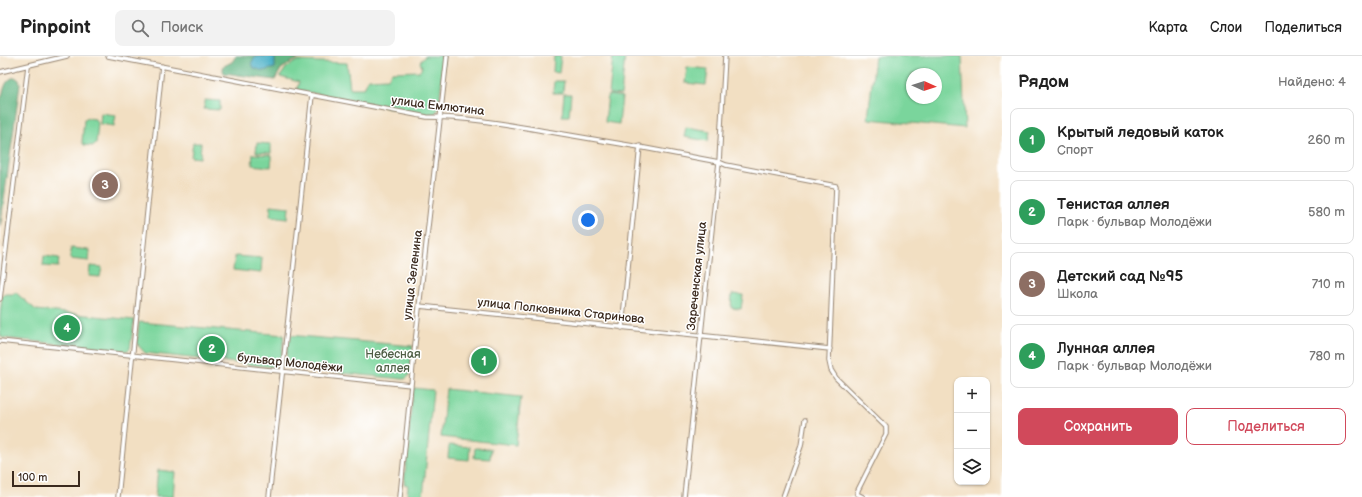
<!DOCTYPE html>
<html lang="ru">
<meta charset="utf-8">
<style>
body{margin:0;font-family:"Balsamiq Sans",sans-serif;background:#f2f2f2;color:#222}
.controls{position:absolute;right:12px;bottom:12px;display:grid;overflow:hidden;border-radius:8px;box-shadow:0 1px 3px #0004}
.controls button{width:36px;height:36px;display:grid;place-items:center;padding:0;border:0;border-bottom:1px solid #e0e0e0;background:#fff;color:#222;font:20px sans-serif}
.compass{position:absolute;left:906px;top:12px;width:36px;height:36px;border-radius:50%;background:#fff;box-shadow:0 1px 3px #0004;rotate:93deg}
.scale{position:absolute;left:12px;bottom:10px;width:68px;box-sizing:border-box;padding-left:4px;border:2px solid #3b2a1e;border-top:0;font-size:11px;line-height:14px;white-space:nowrap;color:#3b2a1e;-webkit-text-stroke:3px #fff;paint-order:stroke}
.you{position:absolute;left:588px;top:164px;width:14px;height:14px;margin:-10px;border:3px solid #fff;border-radius:50%;background:#1a73e8;box-shadow:0 0 0 6px #1a73e833}
.badge{display:grid;place-items:center;width:26px;height:26px;border-radius:50%;background:#d1495b;color:#fff;font-size:13px;font-weight:700}
.pin{position:absolute;translate:-50% -50%;border:2px solid #fff;box-shadow:0 1px 4px #0006}
.list{margin:0;padding:0;list-style:none}
h2{display:flex;justify-content:space-between;align-items:center;height:52px;margin:0;padding:0 16px;font-size:17px}
h2 small{font-size:13px;font-weight:400;color:#767676}
.list li{display:grid;grid-template-columns:26px 1fr auto;gap:12px;align-items:center;box-sizing:border-box;height:64px;margin:0 8px 8px;padding:0 8px;border:1px solid #e0e0e0;border-radius:8px}
.list b{display:block;font-size:15px;white-space:nowrap}
.list p{margin:0;font-size:13px;white-space:nowrap;color:#767676}
.list em{font-size:13px;font-style:normal;color:#767676}
.actions{display:flex;gap:8px;padding:12px 16px}
.actions a{flex:1;padding:9px 0;border:1px solid #d1495b;border-radius:8px;text-align:center;font-size:14px;color:#d1495b}
.actions .main{background:#d1495b;color:#fff}
.icon{flex:none;width:22px;height:22px;fill:none;stroke:currentColor;stroke-width:2;stroke-linecap:round;stroke-linejoin:round}
.map{position:relative;flex:none;width:1002px;height:441px;overflow:hidden}
header{display:flex;align-items:center;gap:24px;box-sizing:border-box;height:56px;padding:0 20px;background:#fff;border-bottom:1px solid #e0e0e0}
header strong{font-size:19px}
nav{display:flex;gap:22px;margin-inline-start:auto;font-size:14px}
.search{width:280px;height:36px;background:#f2f2f2;display:flex;align-items:center;gap:10px;box-sizing:border-box;padding:0 14px;border-radius:8px;color:#767676;font-size:15px}
main{display:flex}
aside{flex:1;background:#fff}
.map>svg:first-child{display:block}
.green{fill:#7ad59c;stroke:#5a805d;fill-rule:evenodd}
.forest{fill:#63b684;stroke:#4f7051}
.water{fill:#47afc6;stroke:#416c72}
.lines{fill:none;stroke-linecap:round;stroke-linejoin:round}
.minor-casing{stroke:#968470;stroke-width:5.5}
.minor{stroke:#fff;stroke-width:3.5}
.labels{text-anchor:middle;dominant-baseline:central;stroke-width:3;stroke-linejoin:round;paint-order:stroke}
.street-label{font-size:12px;fill:#3b2a1e;stroke:#fff}
.park-label{font-size:12px;fill:#4e5d44;stroke:#fff}
</style>
<header>
<strong>Pinpoint</strong>
<div class="search"><svg class="icon" aria-label="search" viewBox="0 0 24 24"><circle cx="10" cy="10" r="6"/><path d="M15 15l6 6"/></svg>Поиск</div>
<nav><a>Карта</a><a>Слои</a><a>Поделиться</a></nav>
</header>
<main>
<div class="map">
<svg width="1002" height="441" viewBox="0 0 1002 441">
<rect width="100%" height="100%" fill="#fff"/>
<filter id="ink" filterUnits="userSpaceOnUse"><feTurbulence type="fractalNoise" baseFrequency=".025" numOctaves="2"/><feDisplacementMap in="SourceGraphic" scale="8" xChannelSelector="R" yChannelSelector="G"/><feConvolveMatrix kernelMatrix="1 2 1 2 8 2 1 2 1" color-interpolation-filters="sRGB"/></filter>
<filter id="wash" filterUnits="userSpaceOnUse"><feTurbulence type="fractalNoise" baseFrequency=".012" numOctaves="4" result="noise"/><feDisplacementMap in="SourceGraphic" scale="16" xChannelSelector="R" yChannelSelector="G"/><feGaussianBlur stdDeviation="0.9" result="paint"/><feColorMatrix in="noise" values="0 0 0 0 0 0 0 0 0 0 0 0 0 0 0 0 0 1.4 0 .05"/><feComposite in="paint" operator="in"/></filter>
<g filter="url(#wash)">
<rect width="100%" height="100%" fill="#f2dfc2"/>
<path class="green" d="M425 0H444L439 51 436 57 429 59 297 34 299 26 280 21 286 12 297 5 347 7 350 32H364L368 23 388 22 392 16 420 15 422 11 420 6Z
M554 0H561L559 17 553 16Z
M613 0H625L621 39 609 38Z
M875 0H962L965 72 868 63ZM912 18H936V42H912Z
M687 11 708 13 706 29 685 27Z
M554 25H564L563 37H553Z
M564 38H571L569 60H562Z
M608 39 622 41 619 68 605 66Z
M205 44 220 45V54L204 53Z
M101 57 116 59 114 70 100 68Z
M88 62 95 63 98 67 96 88 92 90 84 89 82 86 84 64Z
M686 71 710 75 708 85 684 81Z
M193 87H201L200 102 191 101Z
M257 87 271 88V97L256 96Z
M253 98 272 99 271 111 252 109Z
M271 149 289 151 288 162 270 160Z
M71 192 90 194 89 205 70 203Z
M44 200 59 202 58 211 43 210Z
M235 200 262 202 261 217 233 214Z
M90 210 102 211 100 221 89 220Z
M15 236 36 254 134 264 130 293 126 295 3 282 0 279V261L2 240 5 238H13Z
M732 238 743 239 741 253 731 252Z
M139 266 284 279 281 304 273 311 145 297 137 288Z
M288 279 413 290 409 320 405 323H402L291 312 286 306Z
M413 332 433 334 423 441H407L408 429 404 428Z
M446 333 521 341 516 389 441 381Z
M449 389 470 391 469 404 448 402Z
M475 392 491 393 490 403 474 402Z
M158 414 175 416 173 441H155Z"/>
<path class="forest" d="M236 0H302L281 13 275 24 224 17 222 11 232 6Z
M15 21 19 24 20 28 0 172V44C5 35 3 24 15 21Z"/>
<path class="water" d="M259 0H273L275 2V12L263 15 254 12 251 8 254 2Z"/>
</g>
<g filter="url(#ink)">
<g class="lines">
<g class="minor-casing">
<path id="minor" d="M108 0 427 61C468 61 510 69 551 76 607 85 663 95 719 106L726 109 836 130 829 305 831 314 836 322 886 371V378L858 434 857 438 863 441
M0 16 67 0
M0 243 28 10
M419 250 830 293
M622 272 640 90
M0 285 411 329
M118 441 162 10
M269 441 312 39
M400 441 415 288 447 0
M684 441 719 106 725 0
M783 441 801 390 805 364"/>
</g>
<use href="#minor" class="minor"/>
</g>
</g>
<g class="labels">
<g class="street-label">
<text transform="translate(438 50) rotate(7)">улица Емлютина</text>
<text transform="translate(413 219) rotate(-83)">улица Зеленина</text>
<text transform="translate(697 220) rotate(-84)">Зареченская улица</text>
<text transform="translate(561 255) rotate(6)">улица Полковника Старинова</text>
<text transform="translate(290 307) rotate(6)">бульвар Молодёжи</text>
</g>
<g class="park-label">
<text x="393" y="298">Небесная<tspan x="393" dy="14">аллея</tspan></text>
</g>
</g>
</svg>
<div class="controls">
<button>+</button>
<button>−</button>
<button><svg class="icon" aria-label="layers" viewBox="0 0 24 24"><path d="M12 4l9 5-9 5-9-5zM3 14l9 5 9-5"/></svg></button>
</div>
<svg class="compass" viewBox="-18 -18 36 36"><path d="M0-13l5 13h-10z" fill="#e53935"/><path d="M0 13l5-13h-10z" fill="#767676"/></svg>
<div class="scale">100 m</div>
<div class="you"></div>
<div class="pin badge" style="left:484px;top:305px;background:#2e9e5b">1</div>
<div class="pin badge" style="left:212px;top:293px;background:#2e9e5b">2</div>
<div class="pin badge" style="left:105px;top:129px;background:#8d6e63">3</div>
<div class="pin badge" style="left:67px;top:272px;background:#2e9e5b">4</div>
</div>
<aside>
<h2>Рядом<small>Найдено: 4</small></h2>
<ul class="list">
<li><span class="badge" style="background:#2e9e5b">1</span><div><b>Крытый ледовый каток</b><p>Спорт</p></div><em>260 m</em></li>
<li><span class="badge" style="background:#2e9e5b">2</span><div><b>Тенистая аллея</b><p>Парк · бульвар Молодёжи</p></div><em>580 m</em></li>
<li><span class="badge" style="background:#8d6e63">3</span><div><b>Детский сад №95</b><p>Школа</p></div><em>710 m</em></li>
<li><span class="badge" style="background:#2e9e5b">4</span><div><b>Лунная аллея</b><p>Парк · бульвар Молодёжи</p></div><em>780 m</em></li>
</ul>
<div class="actions"><a class="main">Сохранить</a><a>Поделиться</a></div>
</aside>
</main>
